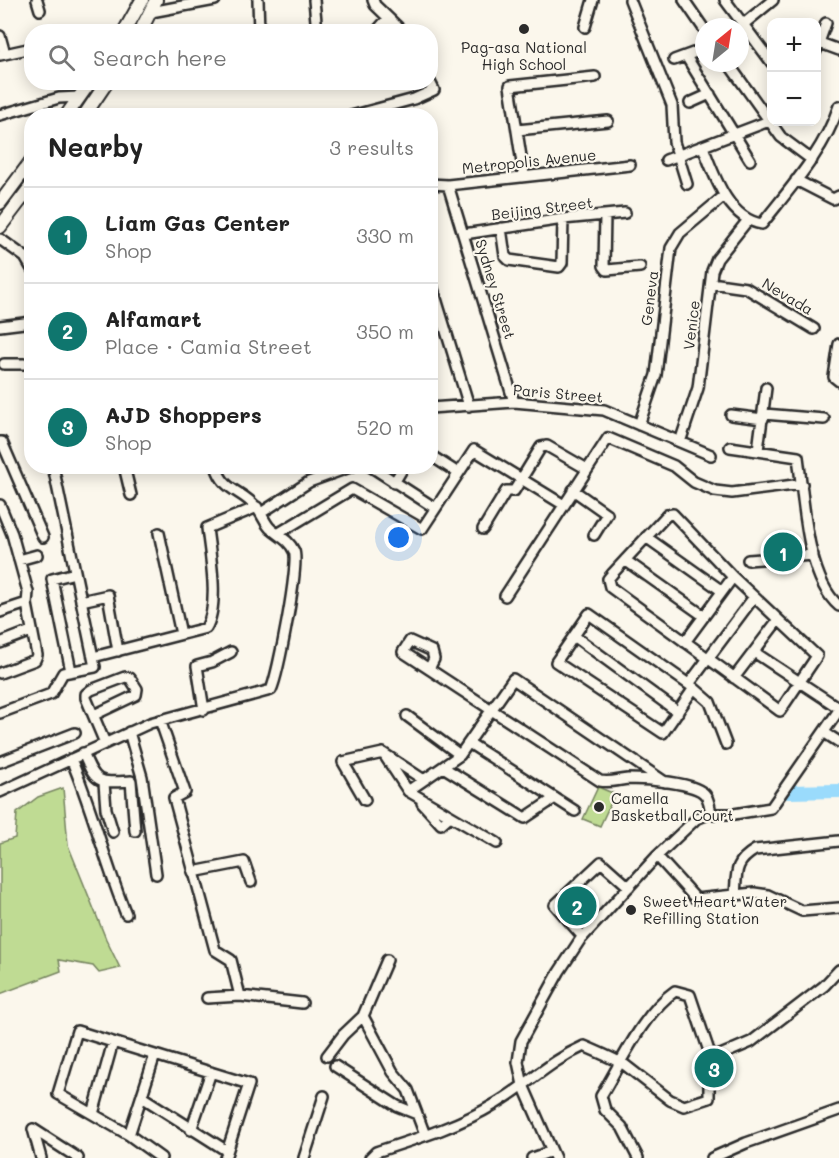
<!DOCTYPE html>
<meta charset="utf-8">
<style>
body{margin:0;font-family:Mali,sans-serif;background:#f2f2f2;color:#222}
.controls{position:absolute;right:18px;top:18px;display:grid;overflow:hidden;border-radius:12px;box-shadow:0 3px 15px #0003}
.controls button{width:54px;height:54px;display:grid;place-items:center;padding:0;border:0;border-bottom:2px solid #e0e0e0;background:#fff;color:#222;font:30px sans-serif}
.compass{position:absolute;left:695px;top:18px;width:54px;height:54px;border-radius:50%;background:#fff;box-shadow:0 3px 15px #0003;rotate:30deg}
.you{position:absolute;left:399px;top:538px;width:21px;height:21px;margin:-15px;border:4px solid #fff;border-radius:50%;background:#1a73e8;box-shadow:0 0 0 9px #1a73e833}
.badge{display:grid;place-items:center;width:39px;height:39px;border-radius:50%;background:#0f766e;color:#fff;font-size:20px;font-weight:700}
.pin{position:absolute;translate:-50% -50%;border:3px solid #fff;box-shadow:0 2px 6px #0006}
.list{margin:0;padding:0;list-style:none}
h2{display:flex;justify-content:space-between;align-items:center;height:78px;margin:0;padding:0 24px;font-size:26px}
h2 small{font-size:20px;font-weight:400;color:#767676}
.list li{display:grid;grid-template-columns:39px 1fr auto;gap:18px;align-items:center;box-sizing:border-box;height:96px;padding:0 24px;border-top:2px solid #e0e0e0}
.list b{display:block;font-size:22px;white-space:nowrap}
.list p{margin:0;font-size:20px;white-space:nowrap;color:#767676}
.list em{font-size:20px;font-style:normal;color:#767676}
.icon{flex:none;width:33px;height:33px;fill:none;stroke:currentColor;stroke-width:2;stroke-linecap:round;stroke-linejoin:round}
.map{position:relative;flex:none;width:839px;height:1158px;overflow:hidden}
.search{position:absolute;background:#fff;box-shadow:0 3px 15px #0003;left:24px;top:24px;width:414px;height:66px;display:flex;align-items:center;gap:15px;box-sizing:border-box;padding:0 21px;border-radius:24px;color:#767676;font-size:22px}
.panel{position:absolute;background:#fff;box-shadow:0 3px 15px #0003;left:24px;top:108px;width:414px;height:366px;border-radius:24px}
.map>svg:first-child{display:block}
.green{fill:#bfdb93;stroke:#75835f;stroke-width:1.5}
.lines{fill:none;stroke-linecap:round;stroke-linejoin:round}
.river{stroke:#9adbfc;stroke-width:14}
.minor-casing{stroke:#2b2b2b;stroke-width:14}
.major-casing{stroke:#2b2b2b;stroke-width:16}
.minor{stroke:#fbf7ec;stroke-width:9}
.major{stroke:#fbf7ec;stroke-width:12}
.poi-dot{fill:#2b2b2b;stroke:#fbf7ec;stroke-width:2}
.labels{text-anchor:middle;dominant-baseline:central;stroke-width:4.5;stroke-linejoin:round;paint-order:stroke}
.poi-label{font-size:15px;fill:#2b2b2b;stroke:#fbf7ec;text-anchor:start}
.street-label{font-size:15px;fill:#2b2b2b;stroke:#fbf7ec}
</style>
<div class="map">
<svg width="839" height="1158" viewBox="0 0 839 1158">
<rect width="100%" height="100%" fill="#fbf7ec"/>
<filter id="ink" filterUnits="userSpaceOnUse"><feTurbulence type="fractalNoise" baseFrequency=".0167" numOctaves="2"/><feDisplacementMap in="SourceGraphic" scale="12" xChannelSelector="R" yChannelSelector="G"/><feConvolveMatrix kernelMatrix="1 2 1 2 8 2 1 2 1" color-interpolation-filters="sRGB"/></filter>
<g filter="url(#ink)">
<path class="green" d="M598 787 615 794 600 826 583 819Z
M63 788 68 845 106 939 120 968 99 973 93 966 59 960 61 971 0 994V843L15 838 17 813 38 797Z"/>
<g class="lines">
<path class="river" d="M788 792 839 791"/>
<g class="minor-casing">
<path id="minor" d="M37 0 40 10
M258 0 259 32
M314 0 317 32
M373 0 375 5 403 32
M630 0 672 105 674 142 687 184
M684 0 704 29
M725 0 772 63
M151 12 215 0
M585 27 593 0
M740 27 773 0
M376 32 388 18
M0 36 5 54
M820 43 839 50
M816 51 826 23
M0 55 32 48
M686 56 750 160
M674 60 704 49
M728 63 781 137 812 160
M690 103 710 94
M0 115 59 98 79 97
M351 116 414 99 434 90 430 82
M517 130 608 121
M703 147C714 175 728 219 762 224 791 187 824 151 839 106
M666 160 769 121
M524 176 510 86 595 77
M796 180 833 199 839 196
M430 184 448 185 630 165
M448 185 514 402
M605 215 604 266 607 270 640 267
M501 228 505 256 509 260 559 267 562 263 563 219
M464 234 563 219 625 213
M0 239 25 257 32 258
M25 257 32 269
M430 279 469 406
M711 283 746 288 814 329
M0 326 32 322
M839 344 834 377 839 381
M4 364H32
M430 408 514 402 604 410 711 455
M764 414 824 419
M731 415 763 419
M639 425 656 375 671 248 680 233 724 196
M0 442H2L43 537
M680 442 698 388 712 271 717 259 748 220
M730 447 798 457C804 499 806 578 839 606
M758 450 766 388
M430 455 458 473
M124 466 131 495
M370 466 435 508
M394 483 404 466
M573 490 607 514 594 535
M0 505 12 534 28 592 27 604 37 655 35 660 0 673
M261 513 309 482 353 466
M673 514 733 577 817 656 780 711 610 587 608 579 613 573 667 515Z
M483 529 506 491H514L541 447 547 446 587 469
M159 533 181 634
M279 533 352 489 422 529 474 450 564 505
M646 537 722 591
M19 560 37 555
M625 560 704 616
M748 560 813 555
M505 596 608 438 674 466 694 482 715 491 732 493 802 484
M81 601 108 595 118 651
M0 612 27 603
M589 614 694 688 663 733 556 662Z
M574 636 678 712
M685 642 733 577
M0 643 31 631
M754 652 839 708
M93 657 206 628C220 604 210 555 207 528L257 507
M430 667 434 659 432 651 410 641 403 652 600 781C610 783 618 780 628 779 644 779 698 782 706 796 709 800 710 808 711 814
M71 671 52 579 75 573
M734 678 778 620
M689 684 754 597
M694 688 710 702 726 744
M204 710 197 666 212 662 231 652
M0 713 51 694 63 673 95 667 53 466
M94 715 136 695 137 689 130 678 125 677 91 690 86 694V698L105 743
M407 716 460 755
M160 720 185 792 174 798 215 950 231 960 240 996 302 1003
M129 732 142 777 156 874
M825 733 839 742
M469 743 575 811
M83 753C96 784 98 783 131 781L135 831
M383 753 408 791 497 843
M71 759C93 810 105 863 126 914
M0 762 75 733
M443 767 525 818 555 798
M104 783 106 809 113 832
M408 791 460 755 513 679 665 782
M0 792 150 723 271 690C278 675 300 563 294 551 288 539 280 537 271 529 265 524 262 513 256 507 240 489 224 492 216 466
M365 800 343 762 383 753 424 780
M422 803 441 824 450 816
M657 856 696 899 754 893 768 895 802 911 839 908
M193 872 244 862 251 882
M735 896C737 874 733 863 755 850L839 841
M583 937 555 905 601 862 629 887
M207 998 240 996
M363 1016 393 1072 408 1090 425 1135
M327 1056 343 1035 363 1016 387 960
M709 1060 751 1042 824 986 839 970
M335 1066 397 1106 417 1114
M142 1097 227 1151
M93 1114 113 1042
M33 1129 78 1158
M33 1129 41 1158
M191 1130 211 1072
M129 1135 155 1055
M161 1158 129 1135 58 1094 77 1031 249 1084 225 1158
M304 1158 324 1096
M370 1158 376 1152C416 1139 459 1126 495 1104 528 1085 548 1062 584 1046 598 1052 612 1058 625 1065L670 1100 684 1106 709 1098V1051L690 995 675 991C643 1013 621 1063 601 1096L605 1110 622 1127 638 1158
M532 1158 552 1151
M555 1158 523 1085 518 1062 521 1041 559 972 580 940 657 856 696 819 708 814H734L771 808 839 710
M712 1158 746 1143 839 1110"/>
</g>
<g class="major-casing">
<path id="major" d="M124 32 142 0
M140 32 156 0
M66 116 90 82
M84 116 107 82
M0 203 32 160
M0 227 32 185"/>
</g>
<use href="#minor" class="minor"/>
<use href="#major" class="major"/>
</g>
</g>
<g class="poi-dot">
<circle cx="524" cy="29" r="6"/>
<circle cx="599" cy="807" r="6"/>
<circle cx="631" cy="910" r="6"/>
</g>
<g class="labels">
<g class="poi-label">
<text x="524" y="47" text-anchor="middle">Pag-asa National<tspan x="524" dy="17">High School</tspan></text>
<text x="611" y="798">Camella<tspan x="611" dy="17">Basketball Court</tspan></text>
<text x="643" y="901">Sweet Heart Water<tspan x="643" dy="17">Refilling Station</tspan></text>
</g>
<g class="street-label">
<text transform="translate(529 161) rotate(-6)">Metropolis Avenue</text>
<text transform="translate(542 208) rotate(-7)">Beijing Street</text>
<text transform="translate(496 289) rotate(73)">Sydney Street</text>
<text transform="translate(788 296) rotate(31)">Nevada</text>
<text transform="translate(649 298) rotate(-83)">Geneva</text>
<text transform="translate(691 325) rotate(-83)">Venice</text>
<text transform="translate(558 393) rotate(5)">Paris Street</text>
</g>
</g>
</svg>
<div class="controls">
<button>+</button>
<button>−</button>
</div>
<svg class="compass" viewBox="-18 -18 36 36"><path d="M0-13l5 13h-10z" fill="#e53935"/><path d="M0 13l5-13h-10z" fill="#767676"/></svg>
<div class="you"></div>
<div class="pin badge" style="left:783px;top:552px">1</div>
<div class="pin badge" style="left:577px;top:906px">2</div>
<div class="pin badge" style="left:714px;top:1068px">3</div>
<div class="search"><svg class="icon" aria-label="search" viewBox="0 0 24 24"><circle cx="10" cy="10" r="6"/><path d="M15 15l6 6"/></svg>Search here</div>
<section class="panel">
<h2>Nearby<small>3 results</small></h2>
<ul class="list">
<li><span class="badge">1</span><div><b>Liam Gas Center</b><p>Shop</p></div><em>330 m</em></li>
<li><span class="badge">2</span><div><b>Alfamart</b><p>Place · Camia Street</p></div><em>350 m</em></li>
<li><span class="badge">3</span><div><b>AJD Shoppers</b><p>Shop</p></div><em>520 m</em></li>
</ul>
</section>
</div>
